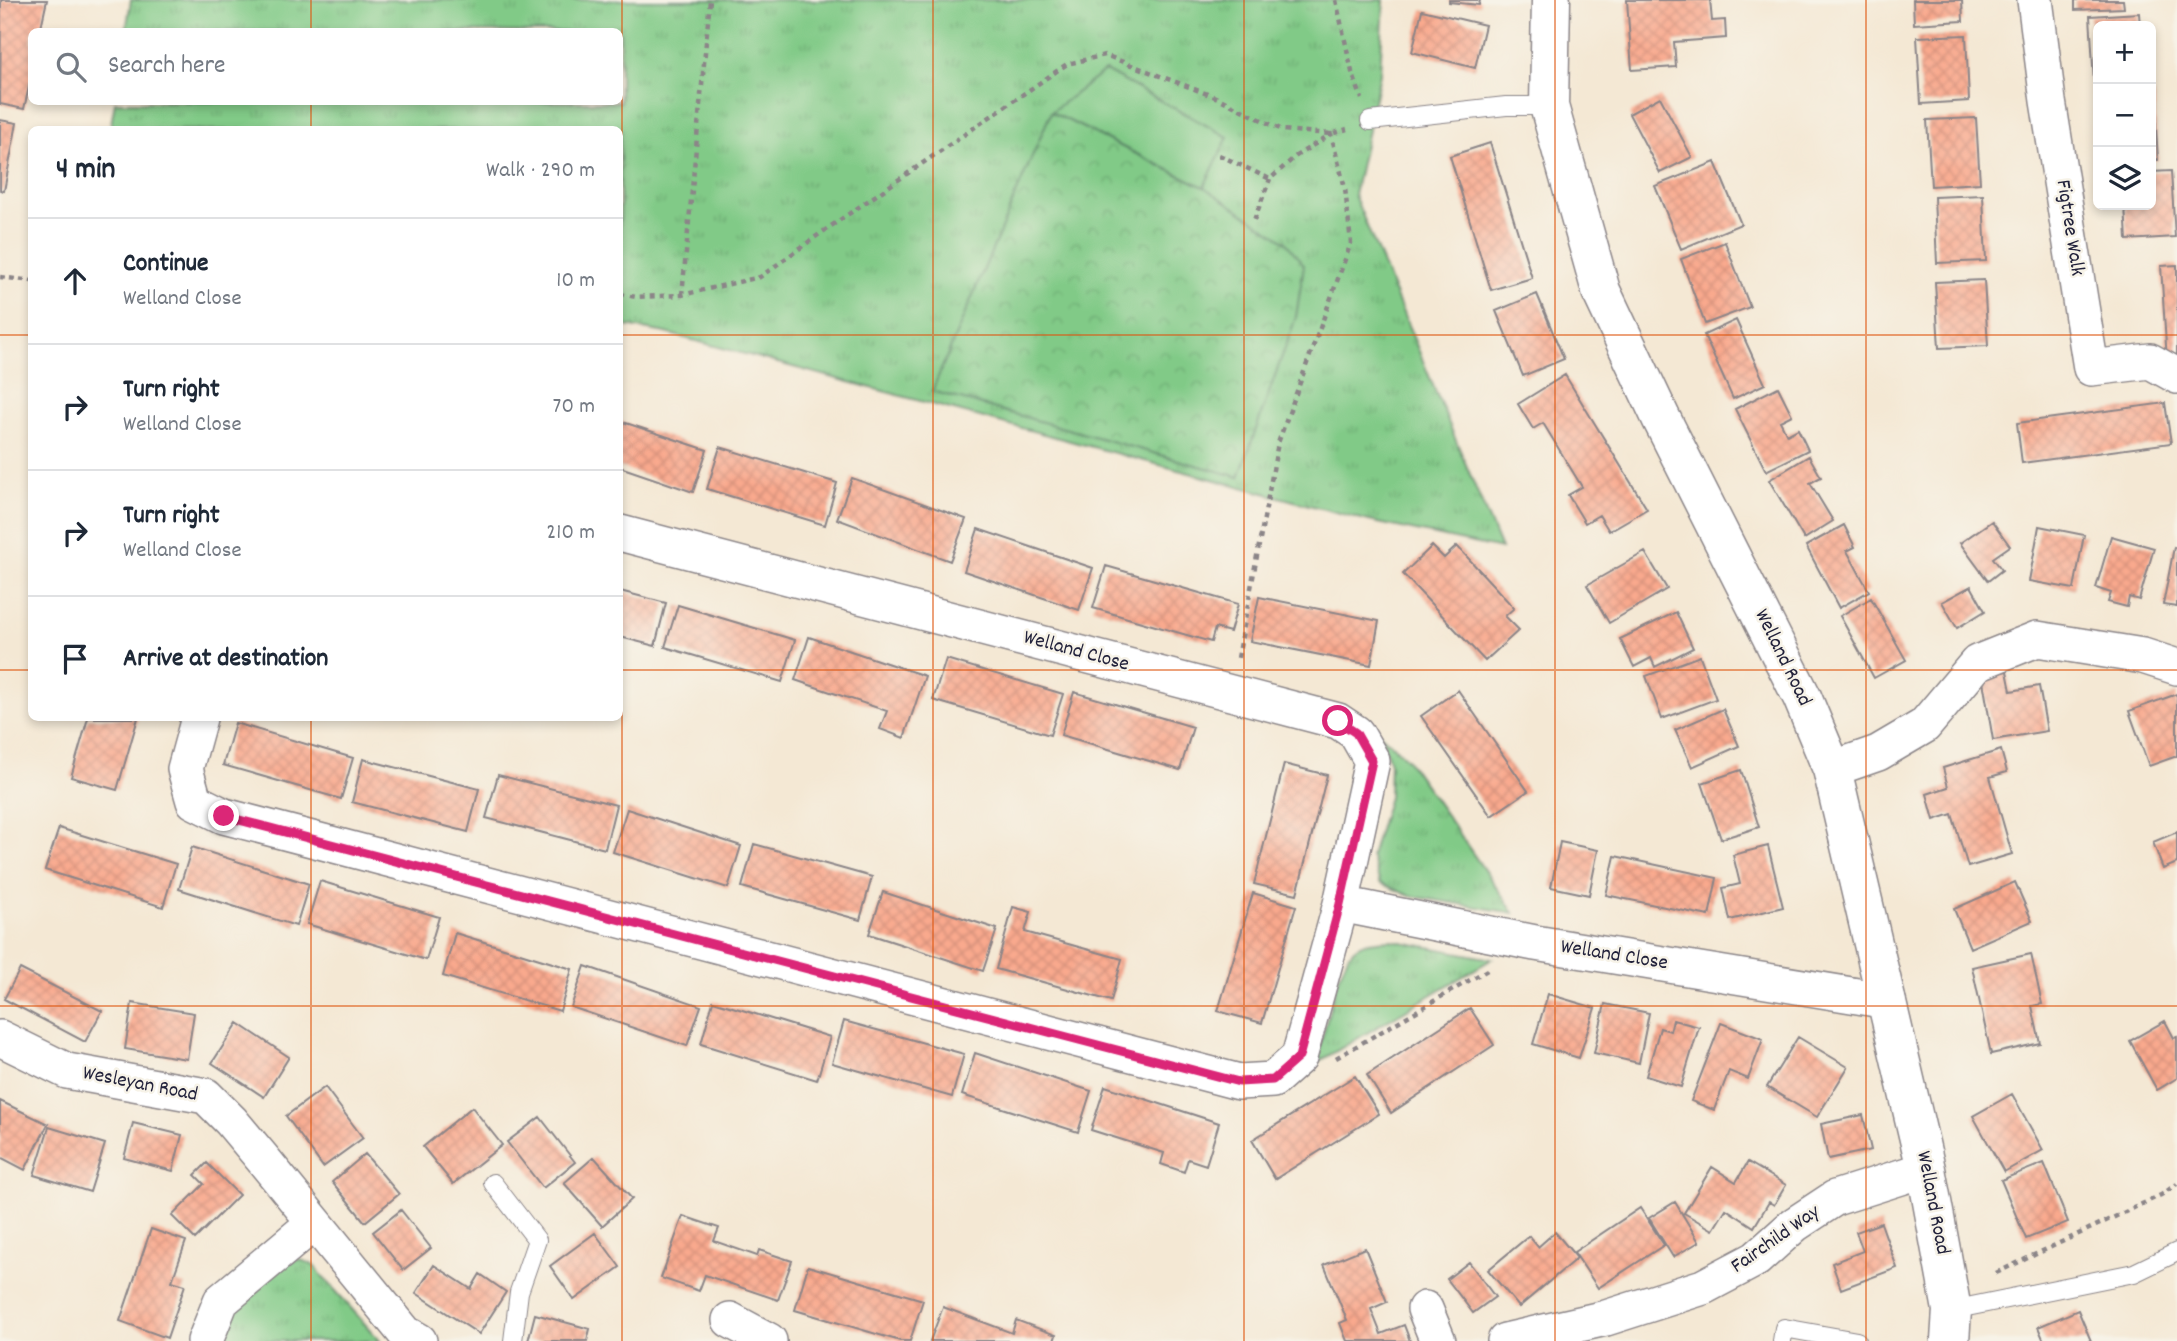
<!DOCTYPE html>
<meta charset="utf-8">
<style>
body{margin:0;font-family:Dekko,sans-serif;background:#f6f6f7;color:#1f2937}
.controls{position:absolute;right:21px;top:21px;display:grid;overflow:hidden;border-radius:10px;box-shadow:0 4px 10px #0003}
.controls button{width:63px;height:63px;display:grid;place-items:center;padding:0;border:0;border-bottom:2px solid #e0e1e3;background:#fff;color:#1f2937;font:35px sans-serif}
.stop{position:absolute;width:21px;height:21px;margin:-16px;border:5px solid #db2777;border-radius:50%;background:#fff}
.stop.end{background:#db2777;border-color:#fff;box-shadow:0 2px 7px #0008}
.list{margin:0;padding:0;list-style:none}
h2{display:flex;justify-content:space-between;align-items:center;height:91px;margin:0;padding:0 28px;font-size:30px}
h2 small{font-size:23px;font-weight:400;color:#747a83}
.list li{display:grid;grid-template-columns:46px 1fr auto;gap:21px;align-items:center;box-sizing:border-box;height:126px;padding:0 28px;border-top:2px solid #e0e1e3}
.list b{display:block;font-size:26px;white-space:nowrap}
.list p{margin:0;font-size:23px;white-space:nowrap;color:#747a83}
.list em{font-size:23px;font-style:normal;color:#747a83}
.icon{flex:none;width:38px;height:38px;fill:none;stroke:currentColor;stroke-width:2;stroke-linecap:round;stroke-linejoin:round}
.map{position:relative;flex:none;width:2177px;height:1341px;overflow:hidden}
.search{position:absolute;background:#fff;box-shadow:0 4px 10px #0003;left:28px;top:28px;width:595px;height:77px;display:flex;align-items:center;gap:18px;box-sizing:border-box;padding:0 24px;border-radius:10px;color:#747a83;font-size:26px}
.panel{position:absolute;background:#fff;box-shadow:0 4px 10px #0003;left:28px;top:126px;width:595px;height:595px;border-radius:10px}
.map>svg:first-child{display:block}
.grass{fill:url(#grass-tufts);stroke:#527661;stroke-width:2}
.park{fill:url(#park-crowns);stroke:#527661;stroke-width:2}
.pitch{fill:#81ca87;stroke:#527661;stroke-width:2}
.building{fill:url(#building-cross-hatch)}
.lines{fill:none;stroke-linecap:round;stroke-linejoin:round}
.service-casing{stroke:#8b8588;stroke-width:20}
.minor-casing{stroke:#8b8588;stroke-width:38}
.tertiary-casing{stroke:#8b8588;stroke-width:41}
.path{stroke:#8b8588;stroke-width:4.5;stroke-dasharray:5 5;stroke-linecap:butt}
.service{stroke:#fff;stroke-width:18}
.minor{stroke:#fff;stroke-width:35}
.tertiary{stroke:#fff;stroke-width:38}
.route{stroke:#db2777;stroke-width:9}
.grid{fill:none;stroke:#de560e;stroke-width:2;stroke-opacity:0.55}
.labels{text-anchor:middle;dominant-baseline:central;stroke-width:5;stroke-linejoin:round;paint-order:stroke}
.street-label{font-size:21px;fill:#22223b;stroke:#f7f3e8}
</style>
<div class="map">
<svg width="2177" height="1341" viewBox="0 0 2177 1341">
<defs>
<pattern id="grass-tufts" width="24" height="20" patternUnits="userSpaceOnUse" patternTransform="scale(1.75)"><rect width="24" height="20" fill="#81ca87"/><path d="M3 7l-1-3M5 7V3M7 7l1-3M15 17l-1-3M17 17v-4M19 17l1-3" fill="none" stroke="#6fad75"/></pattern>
<pattern id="park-crowns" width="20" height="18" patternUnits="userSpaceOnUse" patternTransform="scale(1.75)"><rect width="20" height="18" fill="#81ca87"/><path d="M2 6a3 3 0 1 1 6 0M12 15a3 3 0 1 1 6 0" fill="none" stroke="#6fad75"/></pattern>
<pattern id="building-cross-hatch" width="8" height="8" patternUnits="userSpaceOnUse" patternTransform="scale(1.75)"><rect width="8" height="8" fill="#f9a98d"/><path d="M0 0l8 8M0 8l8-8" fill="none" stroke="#d5917b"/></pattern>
</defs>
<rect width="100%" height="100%" fill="#f7f3e8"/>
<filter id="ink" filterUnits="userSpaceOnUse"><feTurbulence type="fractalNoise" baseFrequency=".0143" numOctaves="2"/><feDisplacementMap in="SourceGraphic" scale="14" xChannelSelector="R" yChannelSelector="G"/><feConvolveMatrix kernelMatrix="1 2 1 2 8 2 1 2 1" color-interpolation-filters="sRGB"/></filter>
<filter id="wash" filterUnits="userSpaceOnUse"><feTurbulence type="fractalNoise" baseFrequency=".00686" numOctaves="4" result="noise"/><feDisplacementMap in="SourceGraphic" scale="28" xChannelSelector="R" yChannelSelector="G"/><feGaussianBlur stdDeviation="1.57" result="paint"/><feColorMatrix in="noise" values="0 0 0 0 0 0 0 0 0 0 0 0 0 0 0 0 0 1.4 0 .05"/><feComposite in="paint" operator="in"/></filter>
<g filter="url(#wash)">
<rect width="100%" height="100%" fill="#f4e8d4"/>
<path class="grass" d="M131 0H1384L1380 74 1354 195 1501 549 1369 521 666 333 620 325V130H110L115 102H620V32L126 31Z
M1381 735 1407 759 1514 913 1410 896 1380 883 1371 856 1389 797 1390 763Z
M1391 940 1492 959 1316 1063C1323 1038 1337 965 1354 949 1365 940 1378 941 1391 940Z
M299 1259 313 1265 380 1341H216L230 1305 266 1273Z"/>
<path class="park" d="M1051 112 1204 187 1285 241 1304 265 1296 317 1239 477 932 391Z"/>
<path class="pitch" d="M1105 71 1228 137 1204 187 1051 112Z"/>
<g id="blocks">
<path class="building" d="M1 0H47L40 32H32V73L24 109 0 104Z
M1449 0H1480L1479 5 1449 2Z
M1627 0H1710L1712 21 1725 20 1726 38 1674 42 1676 67 1632 70Z
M1913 0H1962L1963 21 1914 24Z
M2075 0H2123L2124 8 2075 10Z
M1422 10 1485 25 1475 68 1412 52Z
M2139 13 2140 26H2098V82H2094L2090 16Z
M1966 35 1969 101 1921 104 1917 37Z
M2151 94H2154L2158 160H2151Z
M1660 97 1692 157 1660 173 1629 114Z
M1976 118 1980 183 1931 186 1927 120Z
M0 120 17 123 4 191 0 190Z
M1490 143 1532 278 1491 290 1450 156Z
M1715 162 1741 224 1681 249 1655 186Z
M2171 171 2175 237 2127 240 2125 205H2151V172Z
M1983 195 1986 261 1937 263 1934 197Z
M1725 242 1750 307 1705 324 1681 259Z
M2177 265V360L2167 361 2161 266Z
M1984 280 1988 346 1939 348 1935 282Z
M1537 294 1564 359 1523 376 1496 311Z
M1736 320 1765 384 1733 399 1704 335Z
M1565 375 1647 509 1609 531 1599 515 1585 523 1568 495 1582 487 1543 423 1533 429 1518 404Z
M1778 387 1792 415 1780 421 1787 435 1798 429 1808 450 1766 471 1735 409Z
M2165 403 2171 443 2022 463 2017 423Z
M620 421 707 450 693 492 620 467Z
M720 447 837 483 825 525 707 489Z
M1809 456 1821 477 1810 483 1833 521 1804 539 1769 480Z
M852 478 966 519 950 561 837 519Z
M1992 521 2010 546 1993 558 2002 570 1988 581 1960 543Z
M1844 525 1855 547 1847 551 1869 591 1839 608 1806 546Z
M2039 526 2084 535 2074 589 2029 581Z
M978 529 1093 568 1079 610 964 571Z
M2111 536 2154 548 2139 600 2129 597 2127 607 2108 602 2111 593 2096 588Z
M1432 546 1444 558 1457 546 1514 608 1505 616 1519 630 1485 661 1403 574Z
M2174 547 2177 548V607L2163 605Z
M1645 552 1667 589 1609 623 1587 585Z
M1106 566 1238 604 1230 632 1215 628 1211 642 1093 608Z
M1971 586 1985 611 1957 628 1942 602Z
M620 591 666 603 655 646 620 637Z
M1259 597 1379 621 1371 665 1250 641Z
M1871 598 1906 660 1874 678 1840 616Z
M678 605 795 640 782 682 665 647Z
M1676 612 1693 648 1655 667 1651 658 1634 667 1620 639Z
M809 637 925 676 904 738 880 729 887 711 795 680Z
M1700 656 1716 699 1662 719 1646 676Z
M946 659 1063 694 1050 735 933 700Z
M2007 671 2011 691 2039 686 2047 731 1993 740 1982 675Z
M1458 690 1528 791 1491 816 1421 716Z
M1074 692 1193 727 1180 770 1061 735Z
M2177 694V756L2149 766 2129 711Z
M1723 709 1739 746 1692 767 1675 730Z
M88 718H138L117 790 71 777Z
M235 723 353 758 341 799 223 765Z
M2001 750 2007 772 1990 777 2012 854 1968 867 1952 814 1934 820 1927 794 1948 787 1943 768Z
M363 759 479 789 468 832 352 802Z
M1284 764 1327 775 1297 894 1254 884Z
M1741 770 1759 827 1721 839 1702 783Z
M498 775 616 805 605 849 486 818Z
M627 809 741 846 728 888 613 852Z
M59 828 176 864 163 907 45 870Z
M2177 832V863L2163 869 2153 842Z
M1560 842 1598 850 1589 895 1551 887Z
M754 844 872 877 860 920 742 887Z
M1768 846 1783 907 1730 920 1723 888 1740 884 1733 855Z
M192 847 309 884 296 926 179 889Z
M1615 856 1717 878 1709 916 1606 895Z
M320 881 439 917 426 960 307 924Z
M2015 882 2032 921 1970 948 1954 909Z
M883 892 997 929 983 971 869 934Z
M1253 893 1296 906 1262 1023 1218 1011Z
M1013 907 1031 912 1025 932 1122 959 1111 1001 996 969Z
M455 933 572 969 560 1011 443 976Z
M2031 954 2042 1004 2032 1006 2040 1043 1991 1054 1972 967Z
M585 966 701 1006 687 1046 571 1007Z
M20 969 102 1011 85 1042 4 999Z
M1548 994 1595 1008 1579 1058 1533 1044Z
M713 1001 830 1037 817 1080 701 1044Z
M132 1003 194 1013 187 1059 125 1049Z
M1605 1004 1649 1013 1639 1063 1594 1053Z
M1470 1008 1494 1045 1391 1113 1367 1075Z
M1673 1020 1699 1027 1681 1087 1646 1076 1660 1028 1670 1031Z
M844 1021 964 1054 952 1097 832 1063Z
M2165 1021 2174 1038 2177 1037V1078L2157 1090 2130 1041Z
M238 1023 289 1057 264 1097 212 1063Z
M1721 1023 1763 1039 1748 1079 1729 1071 1714 1110 1691 1101Z
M1798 1037 1848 1067 1817 1117 1767 1087Z
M975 1053 1091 1091 1078 1132 962 1095Z
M1355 1076 1379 1114 1275 1179 1252 1140Z
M1105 1086 1219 1123 1206 1165 1188 1159 1184 1172 1161 1164 1164 1153 1091 1130Z
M325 1087 363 1138 323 1167 286 1116Z
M2012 1094 2043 1150 2004 1172 1973 1116Z
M0 1101 48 1124 25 1170 0 1157Z
M472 1107 502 1145 453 1184 423 1147Z
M1863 1115 1871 1150 1828 1159 1821 1124Z
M540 1117 575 1162 543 1188 507 1142Z
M133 1123 182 1135 173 1171 124 1158Z
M49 1127 105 1144 90 1192 34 1175Z
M365 1154 399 1194 365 1222 332 1182Z
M594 1157 632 1199 602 1226 564 1183Z
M1748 1162 1786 1185 1774 1205 1769 1202 1754 1227 1726 1209 1713 1230 1684 1213 1712 1167 1736 1182Z
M207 1163 239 1195 195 1239 172 1216 204 1184 195 1175Z
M2044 1163 2068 1222 2026 1239 2001 1180Z
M1675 1202 1699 1242 1673 1257 1649 1218Z
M1640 1208 1664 1245 1598 1288 1574 1252Z
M401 1210 431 1248 403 1270 373 1232Z
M683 1216 719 1228 714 1241 757 1256 759 1250 792 1261 778 1300 705 1275 699 1291 661 1278Z
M1881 1223 1897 1268 1841 1289 1832 1263 1863 1251 1856 1232Z
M151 1229 186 1241 172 1281 185 1285 167 1338 120 1321Z
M1555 1232 1577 1258 1519 1307 1488 1270 1529 1236 1538 1247Z
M595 1233 620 1267 574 1300 550 1266Z
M1365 1248 1387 1302 1371 1309 1381 1334 1404 1325 1410 1341H1347L1340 1323 1347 1320 1324 1265Z
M1469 1262 1495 1297 1473 1313 1447 1279Z
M434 1265 471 1289 480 1274 506 1292 479 1334 416 1293Z
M808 1266 923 1300 910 1341H900L795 1310Z
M943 1307 1012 1333 1016 1320 1056 1335 1054 1341H930Z
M2078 1310 2091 1341H2044L2038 1327Z
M535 1314 590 1329 587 1341H528Z"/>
</g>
</g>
<g filter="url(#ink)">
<use href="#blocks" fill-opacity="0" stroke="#8b8588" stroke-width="2"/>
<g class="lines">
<g class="service-casing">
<path id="service" d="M1370 121 1506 106H1549
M493 1183 537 1240 519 1292 513 1341
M1952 1310 2134 1273 2177 1252
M1782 1341 1784 1328 1857 1341"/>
</g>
<g class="minor-casing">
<path id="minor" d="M2035 0 2048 101 2091 368 2150 361 2177 376
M199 718 185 769 194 801 224 816 1239 1082 1273 1080 1299 1057 1341 904 1372 761 1356 733 1338 721 620 533
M1832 769 1878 753 1924 726 1977 663 2037 639 2143 656 2177 667
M1341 904 1535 943 1888 1001
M0 1038 67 1071 206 1096 231 1121 262 1158 405 1333 419 1341
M1425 1309 1438 1341
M730 1320 769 1341
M205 1341 221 1301 314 1223
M1505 1341 1606 1318 1703 1287 1756 1259 1794 1225 1835 1198 1926 1169"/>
</g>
<g class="tertiary-casing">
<path id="tertiary" d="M1551 0 1549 106 1601 291 1661 418 1802 697 1832 769 1926 1169 1952 1310 1950 1341"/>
</g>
<path class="path" d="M1336 0 1352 72 1362 99
M1219 155 1270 179 1296 156 1331 134 1345 188 1351 243 1278 443 1238 658
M1254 220 1270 179
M0 277 32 281
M620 294 636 297 682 295 760 277 821 233 1067 64 1105 55 1218 98 1282 130 1331 134 1347 129
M682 295 710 0
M1336 1058 1489 969
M1996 1273 2161 1195 2177 1184"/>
<use href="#service" class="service"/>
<use href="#minor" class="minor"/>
<use href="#tertiary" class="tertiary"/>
</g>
</g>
<g class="lines" filter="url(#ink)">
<path class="route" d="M224 816 1239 1082 1273 1080 1299 1057 1340 904 1372 761 1356 733 1338 721"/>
</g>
<path class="grid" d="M311 0V32M622 0V1341M933 0V1341M1244 0V1341M1555 0V1341M1866 0V1341M311 102V130M0 335H32M620 335H2177M0 670H32M620 670H2177M311 718V1341M0 1006H2177"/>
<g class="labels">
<g class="street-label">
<text transform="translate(2069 228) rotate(81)">Figtree Walk</text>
<text transform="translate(1076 652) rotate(15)">Welland Close</text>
<text transform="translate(1782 658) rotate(64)">Welland Road</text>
<text transform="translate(1614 956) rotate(9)">Welland Close</text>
<text transform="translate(140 1085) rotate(11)">Wesleyan Road</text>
<text transform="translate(1932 1203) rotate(79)">Welland Road</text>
<text transform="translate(1776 1240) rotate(-35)">Fairchild Way</text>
</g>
</g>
</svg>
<div class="controls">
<button>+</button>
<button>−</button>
<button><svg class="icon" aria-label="layers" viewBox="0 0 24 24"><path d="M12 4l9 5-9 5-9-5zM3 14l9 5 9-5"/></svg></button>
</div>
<div class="stop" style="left:1338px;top:721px"></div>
<div class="stop end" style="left:224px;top:816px"></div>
<div class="search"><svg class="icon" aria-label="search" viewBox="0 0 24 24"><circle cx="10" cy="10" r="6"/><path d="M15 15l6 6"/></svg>Search here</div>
<section class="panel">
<h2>4 min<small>Walk · 290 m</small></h2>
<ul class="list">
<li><svg class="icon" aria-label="ahead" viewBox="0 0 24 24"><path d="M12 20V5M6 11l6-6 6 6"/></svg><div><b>Continue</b><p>Welland Close</p></div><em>10 m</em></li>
<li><svg class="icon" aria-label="right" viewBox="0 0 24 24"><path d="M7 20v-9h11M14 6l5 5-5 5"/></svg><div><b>Turn right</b><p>Welland Close</p></div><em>70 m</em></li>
<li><svg class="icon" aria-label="right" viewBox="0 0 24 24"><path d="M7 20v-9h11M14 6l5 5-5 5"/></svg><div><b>Turn right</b><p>Welland Close</p></div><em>210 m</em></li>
<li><svg class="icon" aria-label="arrive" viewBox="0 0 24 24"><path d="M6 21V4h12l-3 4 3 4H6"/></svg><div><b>Arrive at destination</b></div></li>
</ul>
</section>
</div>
